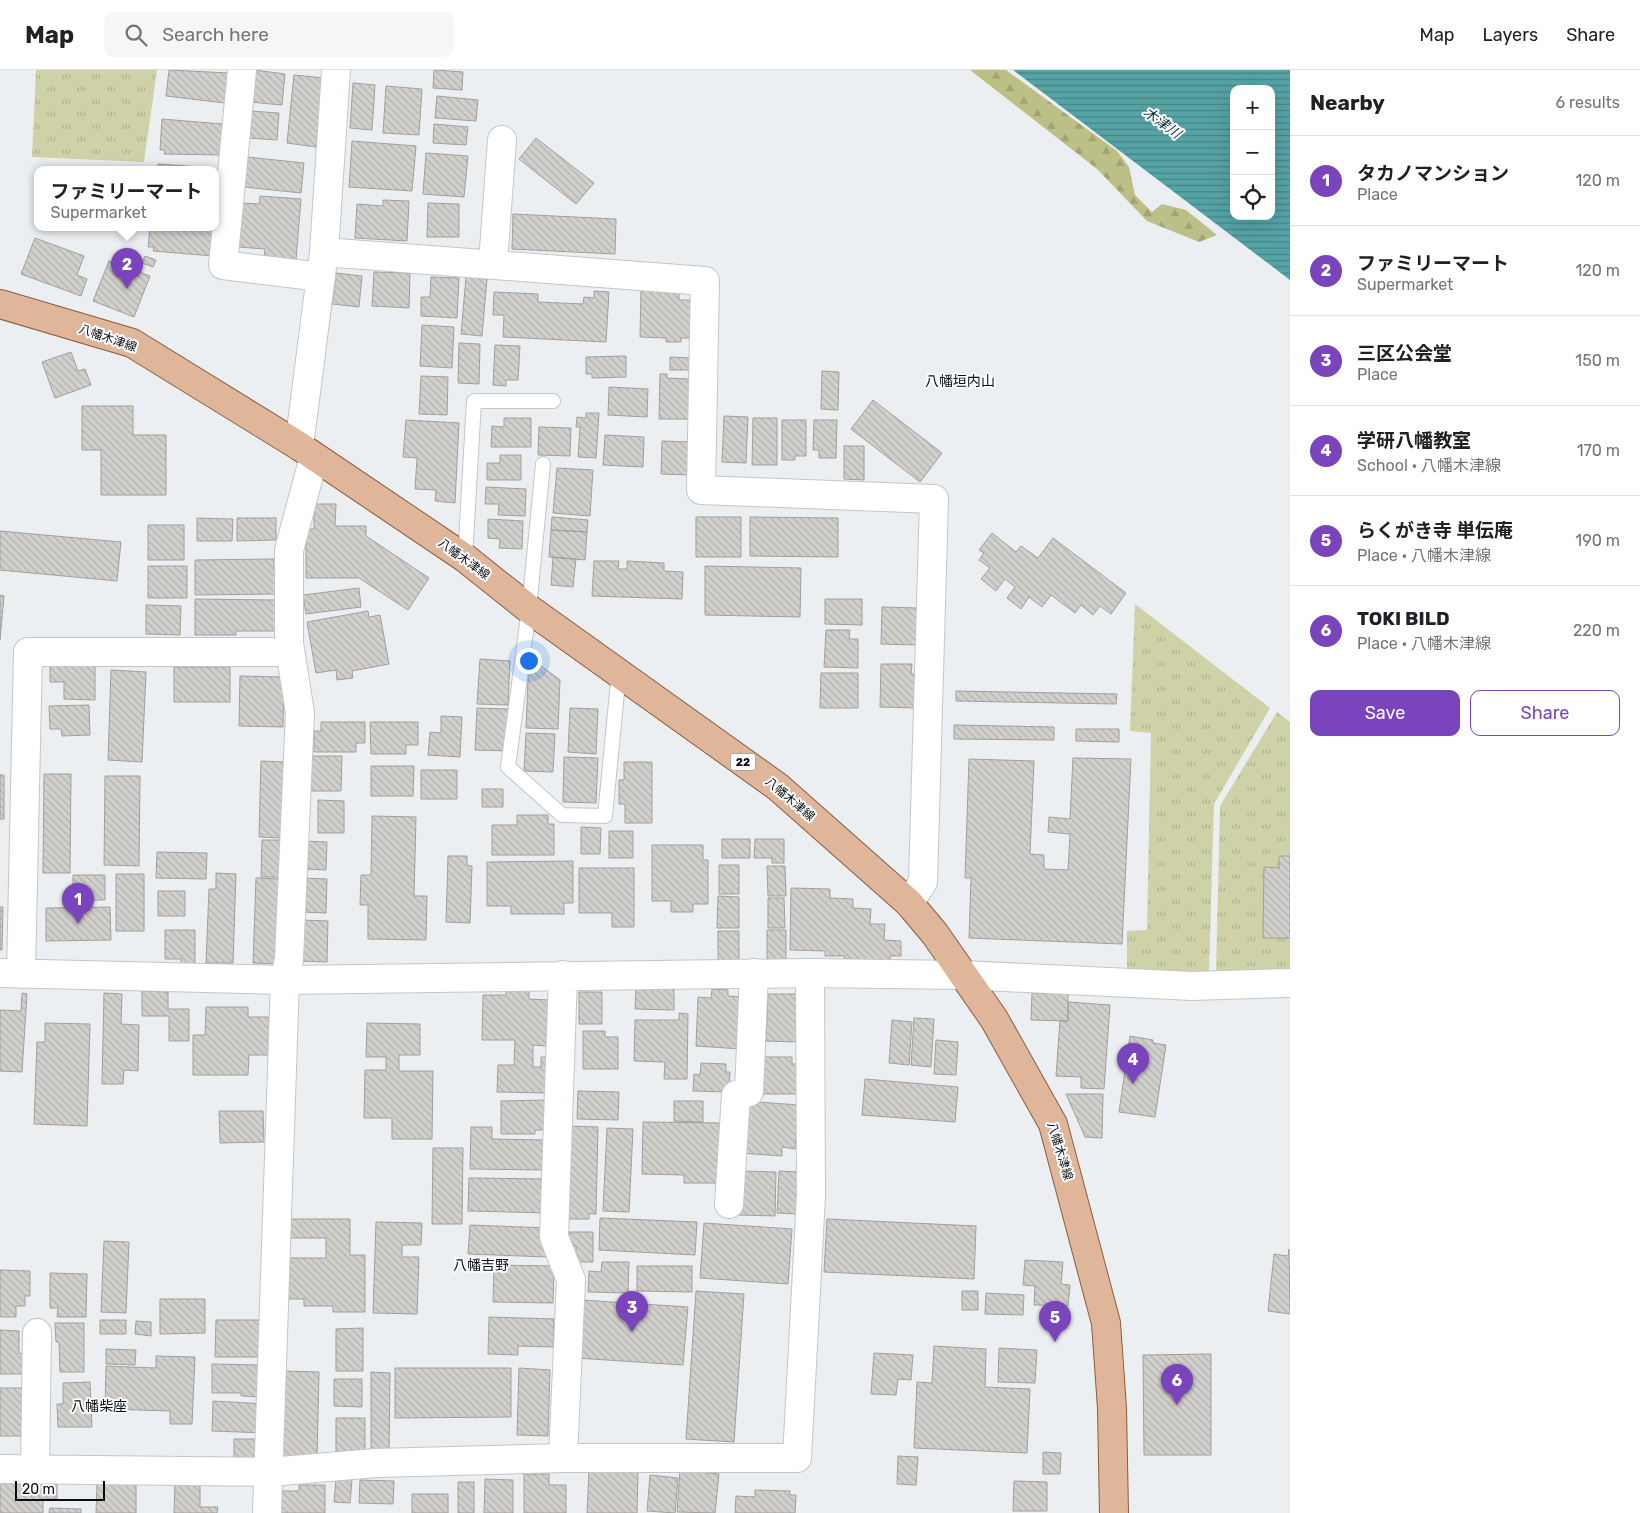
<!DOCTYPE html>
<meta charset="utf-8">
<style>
body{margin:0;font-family:Rubik,"Noto Sans JP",sans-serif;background:#f6f6f6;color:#202124}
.controls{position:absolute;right:15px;top:15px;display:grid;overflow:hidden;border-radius:10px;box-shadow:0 5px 20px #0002}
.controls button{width:45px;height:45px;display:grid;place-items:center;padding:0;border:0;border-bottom:1px solid #e0e0e0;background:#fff;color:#202124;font:25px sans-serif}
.scale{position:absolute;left:15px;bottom:12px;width:90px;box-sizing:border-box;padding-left:5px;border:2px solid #0c0d0e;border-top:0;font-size:14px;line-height:18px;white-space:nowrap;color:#0c0d0e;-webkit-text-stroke:4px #fafcff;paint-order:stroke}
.you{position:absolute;left:528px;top:590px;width:18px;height:18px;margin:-12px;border:4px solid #fff;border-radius:50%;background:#1a73e8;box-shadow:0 0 0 8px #1a73e833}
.badge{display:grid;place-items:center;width:32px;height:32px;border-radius:50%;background:#7a45bc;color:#fff;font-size:16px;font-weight:700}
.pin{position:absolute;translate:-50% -41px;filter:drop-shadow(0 1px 2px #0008)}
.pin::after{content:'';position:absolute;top:26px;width:18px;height:15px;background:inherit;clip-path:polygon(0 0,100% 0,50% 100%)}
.popup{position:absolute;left:34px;top:96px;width:185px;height:65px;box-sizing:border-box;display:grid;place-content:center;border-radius:10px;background:#fff;filter:drop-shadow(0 1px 4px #0005);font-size:16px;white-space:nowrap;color:#757577}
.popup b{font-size:19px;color:#202124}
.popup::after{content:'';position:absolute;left:50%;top:100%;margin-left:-10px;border:10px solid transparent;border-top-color:#fff}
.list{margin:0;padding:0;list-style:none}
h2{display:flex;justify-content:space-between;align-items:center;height:65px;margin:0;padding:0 20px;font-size:21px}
h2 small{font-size:16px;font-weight:400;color:#757577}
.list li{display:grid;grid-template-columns:32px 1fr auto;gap:15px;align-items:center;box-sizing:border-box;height:90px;padding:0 20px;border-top:1px solid #e0e0e0}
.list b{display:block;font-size:19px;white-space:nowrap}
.list p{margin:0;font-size:16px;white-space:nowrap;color:#757577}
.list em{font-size:16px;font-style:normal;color:#757577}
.actions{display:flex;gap:10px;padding:15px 20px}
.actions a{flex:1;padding:11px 0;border:1px solid #7a45bc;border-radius:10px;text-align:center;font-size:18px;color:#7a45bc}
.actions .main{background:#7a45bc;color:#fff}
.icon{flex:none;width:28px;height:28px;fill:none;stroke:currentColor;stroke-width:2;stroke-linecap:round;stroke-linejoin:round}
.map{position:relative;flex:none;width:1290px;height:1443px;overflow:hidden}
header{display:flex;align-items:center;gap:30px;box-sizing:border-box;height:70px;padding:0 25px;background:#fff;border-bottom:1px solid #e0e0e0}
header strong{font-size:24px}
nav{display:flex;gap:28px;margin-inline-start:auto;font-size:18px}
.search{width:350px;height:45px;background:#f6f6f6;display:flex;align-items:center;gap:12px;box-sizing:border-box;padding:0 18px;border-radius:10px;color:#757577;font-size:19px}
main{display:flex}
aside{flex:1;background:#fff}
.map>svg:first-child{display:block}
.grass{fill:url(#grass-tufts)}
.forest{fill:url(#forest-firs)}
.water{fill:url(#water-rules);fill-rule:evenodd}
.building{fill:url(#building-back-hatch);stroke:#a29f9c}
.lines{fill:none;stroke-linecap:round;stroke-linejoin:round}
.service-casing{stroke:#c3c6c9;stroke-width:16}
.minor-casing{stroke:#c3c6c9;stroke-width:30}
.primary-casing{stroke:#895c3e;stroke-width:30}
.service{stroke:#fff;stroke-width:14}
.minor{stroke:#fff;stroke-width:28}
.primary{stroke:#e0b69b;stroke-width:28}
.labels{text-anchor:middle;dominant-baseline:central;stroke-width:4;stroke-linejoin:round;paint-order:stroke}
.shield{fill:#fafcff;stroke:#535556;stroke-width:1}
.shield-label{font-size:11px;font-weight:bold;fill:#0c0d0e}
.street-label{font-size:12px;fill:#0c0d0e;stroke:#fafcff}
.water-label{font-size:14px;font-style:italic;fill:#0e3536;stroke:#fafcff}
.neighbourhood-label{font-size:14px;fill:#0c0d0e;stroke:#fafcff}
</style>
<header>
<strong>Map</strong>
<div class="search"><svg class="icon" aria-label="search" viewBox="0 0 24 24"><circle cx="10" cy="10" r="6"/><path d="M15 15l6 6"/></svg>Search here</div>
<nav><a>Map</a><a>Layers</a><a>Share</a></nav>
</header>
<main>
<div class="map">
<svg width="1290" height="1443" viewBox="0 0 1290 1443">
<defs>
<pattern id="grass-tufts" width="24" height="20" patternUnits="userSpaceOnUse" patternTransform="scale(1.25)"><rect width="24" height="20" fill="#cfd2a7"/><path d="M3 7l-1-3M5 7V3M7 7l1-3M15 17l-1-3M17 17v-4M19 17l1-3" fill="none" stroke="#b1b38f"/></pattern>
<pattern id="forest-firs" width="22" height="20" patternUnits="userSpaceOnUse" patternTransform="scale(1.25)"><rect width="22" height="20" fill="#bcbf86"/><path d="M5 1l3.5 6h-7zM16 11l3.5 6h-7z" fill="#a0a372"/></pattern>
<pattern id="water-rules" width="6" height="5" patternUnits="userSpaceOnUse" patternTransform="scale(1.25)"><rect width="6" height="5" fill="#56a3a5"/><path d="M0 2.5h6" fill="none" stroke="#468385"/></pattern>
<pattern id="building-back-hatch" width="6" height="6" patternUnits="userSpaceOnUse" patternTransform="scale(1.25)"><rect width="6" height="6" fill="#d2d0cc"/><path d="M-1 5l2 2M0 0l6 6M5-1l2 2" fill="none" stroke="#b3b1ae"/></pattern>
</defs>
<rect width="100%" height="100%" fill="#eceff2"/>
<path class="grass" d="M36 0H157L144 92 32 87Z
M1135 534 1270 638 1214 734 1209 902 1127 899V861L1147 860 1151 663 1130 661Z
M1277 642 1290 652V901L1216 902 1220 736Z"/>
<path class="forest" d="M970 0H1006L1117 81 1129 97 1135 125 1152 142 1162 134 1186 140 1217 165 1199 172 1147 151 1097 99Z"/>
<path class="water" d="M1013 0H1290V210ZM1234 19H1271V146H1234Z"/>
<path class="building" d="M169 0 229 3 225 33 166 26Z
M254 0 285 4 282 35 250 32Z
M434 0 463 2 462 20 433 18Z
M294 5 325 8 316 77 287 73Z
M353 13 375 15 372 60 350 58Z
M386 16 422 19 419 65 383 63Z
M437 26 478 30 476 51 435 48Z
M250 41 279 43 277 70 248 68Z
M162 49 223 54 221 85 164 84 165 80H160Z
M434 54 468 57 466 75 433 73Z
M536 68 594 113 576 134 519 89Z
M352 71 416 76 412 121 349 117Z
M426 83 468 86 464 127 423 124Z
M247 87 304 93 301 123 244 117Z
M158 94 214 98V100H158Z
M260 126 301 129 296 190 264 188 265 179 238 177 242 133 259 134Z
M383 130 409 131 407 171 355 168 357 134 383 136Z
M428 133 459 134V167H427Z
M513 144 616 149 615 184 512 179Z
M150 158H216L213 186 153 181 154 177H148Z
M35 168 84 186 77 205 87 209 81 226 21 204Z
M145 186 156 190 153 197 142 193Z
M109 191 150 206 134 247 93 231Z
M374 202 410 203 409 238 372 236Z
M336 203 362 206 359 237 332 234Z
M431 207 459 208 457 248 421 246V227H430Z
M466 207 487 209 482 266 461 264Z
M641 219H679V230H696V268H681V272H666V268L640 267Z
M594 221 609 222 606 272 503 267 504 245H493L494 222 538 224V232L583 234 584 227 594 228Z
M422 255 454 257 452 298 420 296Z
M459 273 480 274 479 314 458 313Z
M495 275 520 276 518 310H506V316L493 315Z
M71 282 78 301 85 299 91 315 55 328 42 292Z
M626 286V307L592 308V304H586V287Z
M670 287 691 288V300H670Z
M822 301 839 302 838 340 821 339Z
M660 304H667V308L690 309 689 349H659Z
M421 306 448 307 447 345 419 344Z
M609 317 648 319 647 347 608 345Z
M873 330 942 383 920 412 851 359Z
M82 336H133V365H166V425H101V380H82Z
M586 343H599L596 388 578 387 580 357H576L577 347 586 348Z
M724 346 748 347 746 393 722 392Z
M504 348H531V377H491L492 356 504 357Z
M753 348H777V395H752Z
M406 350 459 353 455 433 435 431 436 420 415 419 417 388 403 387Z
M782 350H806V386H795V390H782Z
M814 350H837L836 388H819V380H813Z
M539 357 571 358 570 386 538 385Z
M605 365 644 367 643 397 603 395Z
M662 371 692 372 690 405 661 404Z
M844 376H864V410L844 409Z
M500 385H521V410H487V393H500Z
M557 398 593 400 590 446 553 443Z
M486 417 526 419 525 446 498 445 499 434H485Z
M314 434H336L335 456H366V466L429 508 408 540 359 508H306V459H314Z
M552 447 588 450 587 462 551 460Z
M696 447H741V487H696Z
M750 447 838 448V487L750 486Z
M197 448 233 449 232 471H197Z
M237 448H276V470L237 471Z
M488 449 523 451 522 479 499 478 500 469 488 468Z
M148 455H184V490H148Z
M551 460 587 462 585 490 549 487Z
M0 461 121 472 117 511 0 500Z
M992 463 1016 482 1021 476 1038 488 1053 468 1126 523 1111 544 1100 536 1093 545 1081 535 1075 543 1051 525 1042 537 1029 527 1021 539 1007 528 1015 517 1005 509 996 521 981 509 990 498 979 490 984 483 979 480Z
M553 487 576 489 573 517 551 515Z
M274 489 275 524 195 525V490Z
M594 491H619L618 499H627V491L664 493V501L683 502 682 529 592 526Z
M148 496H187V528H148Z
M705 496 801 498 800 547 705 545Z
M359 518 361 537 306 544 303 525Z
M0 525 4 526 0 570Z
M195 529 275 530V561H236V565H195Z
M825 529H862V555L825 554Z
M146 535 181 536 180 565 146 564Z
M882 537 917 538 916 575 881 574Z
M368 541 369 547 380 545 389 594 352 601 353 608 337 610 336 600 316 603 307 552Z
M826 560H850L849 569H858V598L824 597Z
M529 587 560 610 558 659 526 658Z
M480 589 510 591 508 635 477 634Z
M881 594H912L911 604H915V638L880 637Z
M50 595H95V630L64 629V612H50Z
M174 597H230V632H174Z
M111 600 146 602 142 692 108 690Z
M821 603H858V638H820Z
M240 606 284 607 283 657 239 656Z
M956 621 1117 624 1116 634 956 631Z
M89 635 90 665 62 666 61 659H50L49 636Z
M477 638 509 639 508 681 475 680Z
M570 638 598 639 596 684 568 682Z
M441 646 462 647 460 687 428 685 430 662 441 663Z
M321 652H365V673H356V682H314V661H321Z
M370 652H418V675H406V684H371Z
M954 655 1054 657V670L954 669Z
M1076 659H1119V672L1076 671Z
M526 663 555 664 553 702 524 701Z
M309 686H342L341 721H309Z
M564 687 598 688 596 733 563 732Z
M1073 688 1131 689 1122 874 969 868 971 808H965L969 689 1034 691 1030 784 1044 785V799L1068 800 1070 764 1048 762 1049 747 1070 749Z
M261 691 284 692 282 768 259 767Z
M624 692H652V753H625V734H619V710H624Z
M371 696H414L413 726H371Z
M421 700H457V729H421Z
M44 704H71L70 803H43Z
M0 705H4V749H0Z
M105 706H140L139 796 104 795Z
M482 719H503V737H482Z
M318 730 344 731V763H318Z
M517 745H548V754H554V785H492V755H517Z
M372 746 416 747 414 826H427L426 870 368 869V835H360L361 805H371Z
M581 757 601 758 600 784H581Z
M609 761H633V788H609Z
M722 769H750V788H722Z
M755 769H784V793H772V788H754Z
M262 770H281L280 807H261Z
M303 771 327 772 326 800 303 799Z
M652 775H703V790H708V834H693V842H671V831H652Z
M157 782 207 783 206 809 156 808Z
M448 786H467V795L472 796 470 853 446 852Z
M1279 786H1290V868H1263L1264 797 1279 798Z
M573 791V833H564V844H511V836H487V792Z
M719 795H739V824H719Z
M767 796H785L786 826H768Z
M579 798H634V857H612V843H579Z
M216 803 236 804 233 893H206L209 819H216Z
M116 804H144V861H116Z
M73 805H105V830H73Z
M256 808 280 809 276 894 253 893Z
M302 808 327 809 326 843 301 842Z
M791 818 830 819V828L853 829V838L871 839 870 854H885L884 870 901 871V886H890V890L844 889 845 886H825V881L790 880Z
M158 821H185V846H158Z
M718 826 739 827V858H717Z
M768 828H784L785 858H768Z
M0 837H3L2 880H0Z
M110 837 111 870 46 871V838Z
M301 850 328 851 327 892 299 891Z
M165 860H195V894H181V889H165Z
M767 860H786V890H767Z
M718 861H739V892H718Z
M636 918 674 919V940L635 939Z
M506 919H529V929L548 930 547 976 533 975V997H541V987H547V1023L497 1022 498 995H514L515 970H482L483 925H506Z
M712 919 728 920V926L744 927 741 979 696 976 698 927 711 928Z
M142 921 168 922V939H189V971H169V946H142Z
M579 922H602V954H579Z
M22 923 27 924 22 1002 0 1001V940L21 941Z
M104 923 122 924 121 954 139 955 138 1001 124 1000 123 1014H102Z
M1032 923 1068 924V951L1031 950Z
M768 924H800L798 972 766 971Z
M1068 932 1110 935 1104 1019 1081 1018V1007L1056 1006 1060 951H1068Z
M206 937H248V947H274V985H249L248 1005H193V965H205Z
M679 943 688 944 687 1009H664L665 992 634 991 635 950H679Z
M914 948 934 949 931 997 911 995Z
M892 950 912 952 909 995 889 993Z
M45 953 90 954 87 1056 34 1054 37 972H45Z
M367 953 420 954V985H399V1001H433L432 1069H392V1048H364L365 1000H386V987H366Z
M583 961H605V967H618V999H583Z
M1130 966 1153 970V973L1166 975 1155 1047 1119 1042Z
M936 970 958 972 956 1005 934 1004Z
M759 987H792V994H801V1024H758Z
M701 993 726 994V1002H730L729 1022 693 1021 694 1004 700 1005Z
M865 1009 958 1017 955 1052 862 1045Z
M578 1021 619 1022 618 1050 577 1049Z
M1066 1024H1103L1102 1068 1085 1067Z
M546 1030V1060H535V1064H501V1031Z
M674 1031H703V1052L674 1051Z
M744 1031 799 1035 795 1079 782 1077V1086L740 1083Z
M219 1041H263L264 1072 220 1073Z
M643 1052 721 1053 720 1113H684V1105L642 1104Z
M569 1056 598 1057 596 1144H589V1149H567Z
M471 1057H492V1069L547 1070 546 1100 470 1099Z
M607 1058 633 1059 629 1142 603 1141Z
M433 1078H463L462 1154H432Z
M741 1101 776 1102 775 1146 739 1145Z
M779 1101 799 1102 797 1144 777 1143Z
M469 1108 549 1109V1143L468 1141Z
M600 1148 697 1152 695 1185 599 1180Z
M288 1149H350V1185H365V1242H333V1236H304V1229H287V1188H326V1168H288Z
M827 1149 976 1156 974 1209 824 1202Z
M376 1152 422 1153 421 1175H402V1187H419L417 1244 373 1243Z
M704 1153 792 1159 788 1214 700 1208Z
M470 1155 548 1158 547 1187 468 1184Z
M569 1162H593V1192H576V1176H569Z
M104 1171 129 1172 126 1243 101 1242Z
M1289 1179 1290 1244 1268 1241 1274 1184 1288 1186Z
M1025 1190 1063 1192 1061 1214 1070 1215 1068 1236 1034 1235 1035 1216 1023 1215Z
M602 1192H629L628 1223 588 1222 589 1201 601 1202Z
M494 1195 554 1196 553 1233 493 1232Z
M637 1196H692V1222L637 1221Z
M0 1200 30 1201V1226H25V1236H16V1247H0Z
M50 1203 87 1204 86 1247H57L58 1238H50Z
M696 1221 744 1224 734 1372 686 1369Z
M962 1221H978V1240H962Z
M986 1223 1024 1225 1023 1245 985 1244Z
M160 1229H205V1263L160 1264Z
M582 1230 688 1237 683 1295 576 1288Z
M489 1247 554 1249 553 1277 518 1276V1285L488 1284Z
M100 1250H126V1264H100Z
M216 1250H260V1287H215Z
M136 1251 151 1252V1266L135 1264Z
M55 1253H84V1302H60L59 1272H56Z
M363 1258V1301H336V1259Z
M0 1260 19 1261V1283L23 1284V1304H0Z
M934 1276 986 1279 985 1317 1030 1319 1027 1383 914 1378 917 1312 932 1313Z
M999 1278 1037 1280 1035 1313 998 1312Z
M106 1279 136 1280 135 1295 106 1294Z
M874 1283 913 1285 911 1310 898 1309 896 1325 871 1324Z
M1211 1284V1385H1144L1143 1285Z
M156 1286 195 1287 192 1354H170V1341L105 1339 106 1296 156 1298Z
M212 1294 261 1295 260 1327 241 1326V1323H212Z
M395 1298H511V1347L395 1348Z
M519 1298 550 1300 548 1366 517 1365Z
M283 1301 319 1302 317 1388 281 1387Z
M371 1302 390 1303 389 1382 371 1381Z
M334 1309H362V1337L334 1336Z
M90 1312 92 1357H58L57 1334H63V1313Z
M0 1318H27V1366H0Z
M213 1331 267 1334 266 1363 212 1361Z
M336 1348H365V1386H336Z
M234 1369H265L266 1395H234Z
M1043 1382 1061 1383 1060 1404H1043Z
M898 1386 918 1387 916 1415 897 1414Z
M589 1399 638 1401 637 1443H587Z
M680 1400 719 1404 715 1443 677 1442Z
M524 1404H549V1415H566V1443H524Z
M650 1405 678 1408 675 1443 647 1441Z
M336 1409 352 1410 350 1433 334 1432Z
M485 1409 513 1410V1443H484Z
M360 1410 394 1411 393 1434 359 1433Z
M1014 1411 1047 1412V1441H1013Z
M0 1412H57V1429H43V1443H0Z
M458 1412H474V1443H458Z
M97 1413H136V1443H96Z
M175 1413H200V1437H218L217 1443H174Z
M299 1415H325V1443H280V1421H299Z
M755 1420 790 1421V1425H796L795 1443H735L736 1426 755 1427Z
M412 1424H448V1443H412Z
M50 1438 81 1439V1443H49Z"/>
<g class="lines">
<g class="service-casing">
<path id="service" d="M543 394 529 539 508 697 562 745 605 746 619 602
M465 488 474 331H553"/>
</g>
<g class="minor-casing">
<path id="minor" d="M242 0 223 195 321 207
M324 182 705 211 701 420 934 429 923 812 909 833
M493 193 502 70
M299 376 324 182 336 0
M0 903 285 910 810 903 963 905 1192 916 1290 913
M21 904 28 582H290
M563 905 554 1167 571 1210 563 1388
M729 1134 736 1025 749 1022 754 903
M0 1399 269 1402 376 1393 563 1388H797L811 1126 810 903
M35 1399 37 1263
M267 1443 285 910 289 888 300 643 289 573V480L314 387"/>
</g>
<g class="primary-casing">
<path id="primary" d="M0 234 132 273 299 376 465 488 529 539 778 717 909 833 935 864 994 949 1053 1054 1106 1253 1112 1338 1114 1443"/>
</g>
<use href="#service" class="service"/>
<use href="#minor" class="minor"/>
<use href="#primary" class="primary"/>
</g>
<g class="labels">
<rect class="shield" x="730.5" y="683.5" width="25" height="17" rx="4"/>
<g class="shield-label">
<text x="743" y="692">22</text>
</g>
<g class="street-label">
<text transform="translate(108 268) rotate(19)">八幡木津線</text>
<text transform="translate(464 489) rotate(36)">八幡木津線</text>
<text transform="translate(790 729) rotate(40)">八幡木津線</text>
<text transform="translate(1060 1081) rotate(73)">八幡木津線</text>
</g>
<g class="water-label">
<text transform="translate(1162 53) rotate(36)">木津川</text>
</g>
<g class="neighbourhood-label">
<text x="960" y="311">八幡垣内山</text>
<text x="481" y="1195">八幡吉野</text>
<text x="99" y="1336">八幡柴座</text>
</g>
</g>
</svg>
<div class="controls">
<button>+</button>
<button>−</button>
<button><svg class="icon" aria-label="locate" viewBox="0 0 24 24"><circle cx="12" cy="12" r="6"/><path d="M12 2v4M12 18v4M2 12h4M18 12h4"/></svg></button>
</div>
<div class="scale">20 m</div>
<div class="you"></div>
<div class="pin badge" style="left:78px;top:854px">1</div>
<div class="pin badge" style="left:127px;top:219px">2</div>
<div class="popup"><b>ファミリーマート</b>Supermarket</div>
<div class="pin badge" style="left:632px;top:1262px">3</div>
<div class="pin badge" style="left:1133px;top:1014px">4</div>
<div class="pin badge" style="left:1055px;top:1272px">5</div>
<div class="pin badge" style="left:1177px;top:1335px">6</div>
</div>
<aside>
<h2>Nearby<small>6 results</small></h2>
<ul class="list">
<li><span class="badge">1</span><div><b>タカノマンション</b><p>Place</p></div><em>120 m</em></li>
<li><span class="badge">2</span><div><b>ファミリーマート</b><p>Supermarket</p></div><em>120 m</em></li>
<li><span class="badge">3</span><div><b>三区公会堂</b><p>Place</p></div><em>150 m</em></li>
<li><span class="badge">4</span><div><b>学研八幡教室</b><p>School · 八幡木津線</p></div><em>170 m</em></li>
<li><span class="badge">5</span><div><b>らくがき寺 単伝庵</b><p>Place · 八幡木津線</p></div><em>190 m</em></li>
<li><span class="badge">6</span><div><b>TOKI BILD</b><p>Place · 八幡木津線</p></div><em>220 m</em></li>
</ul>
<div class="actions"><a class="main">Save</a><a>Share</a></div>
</aside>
</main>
